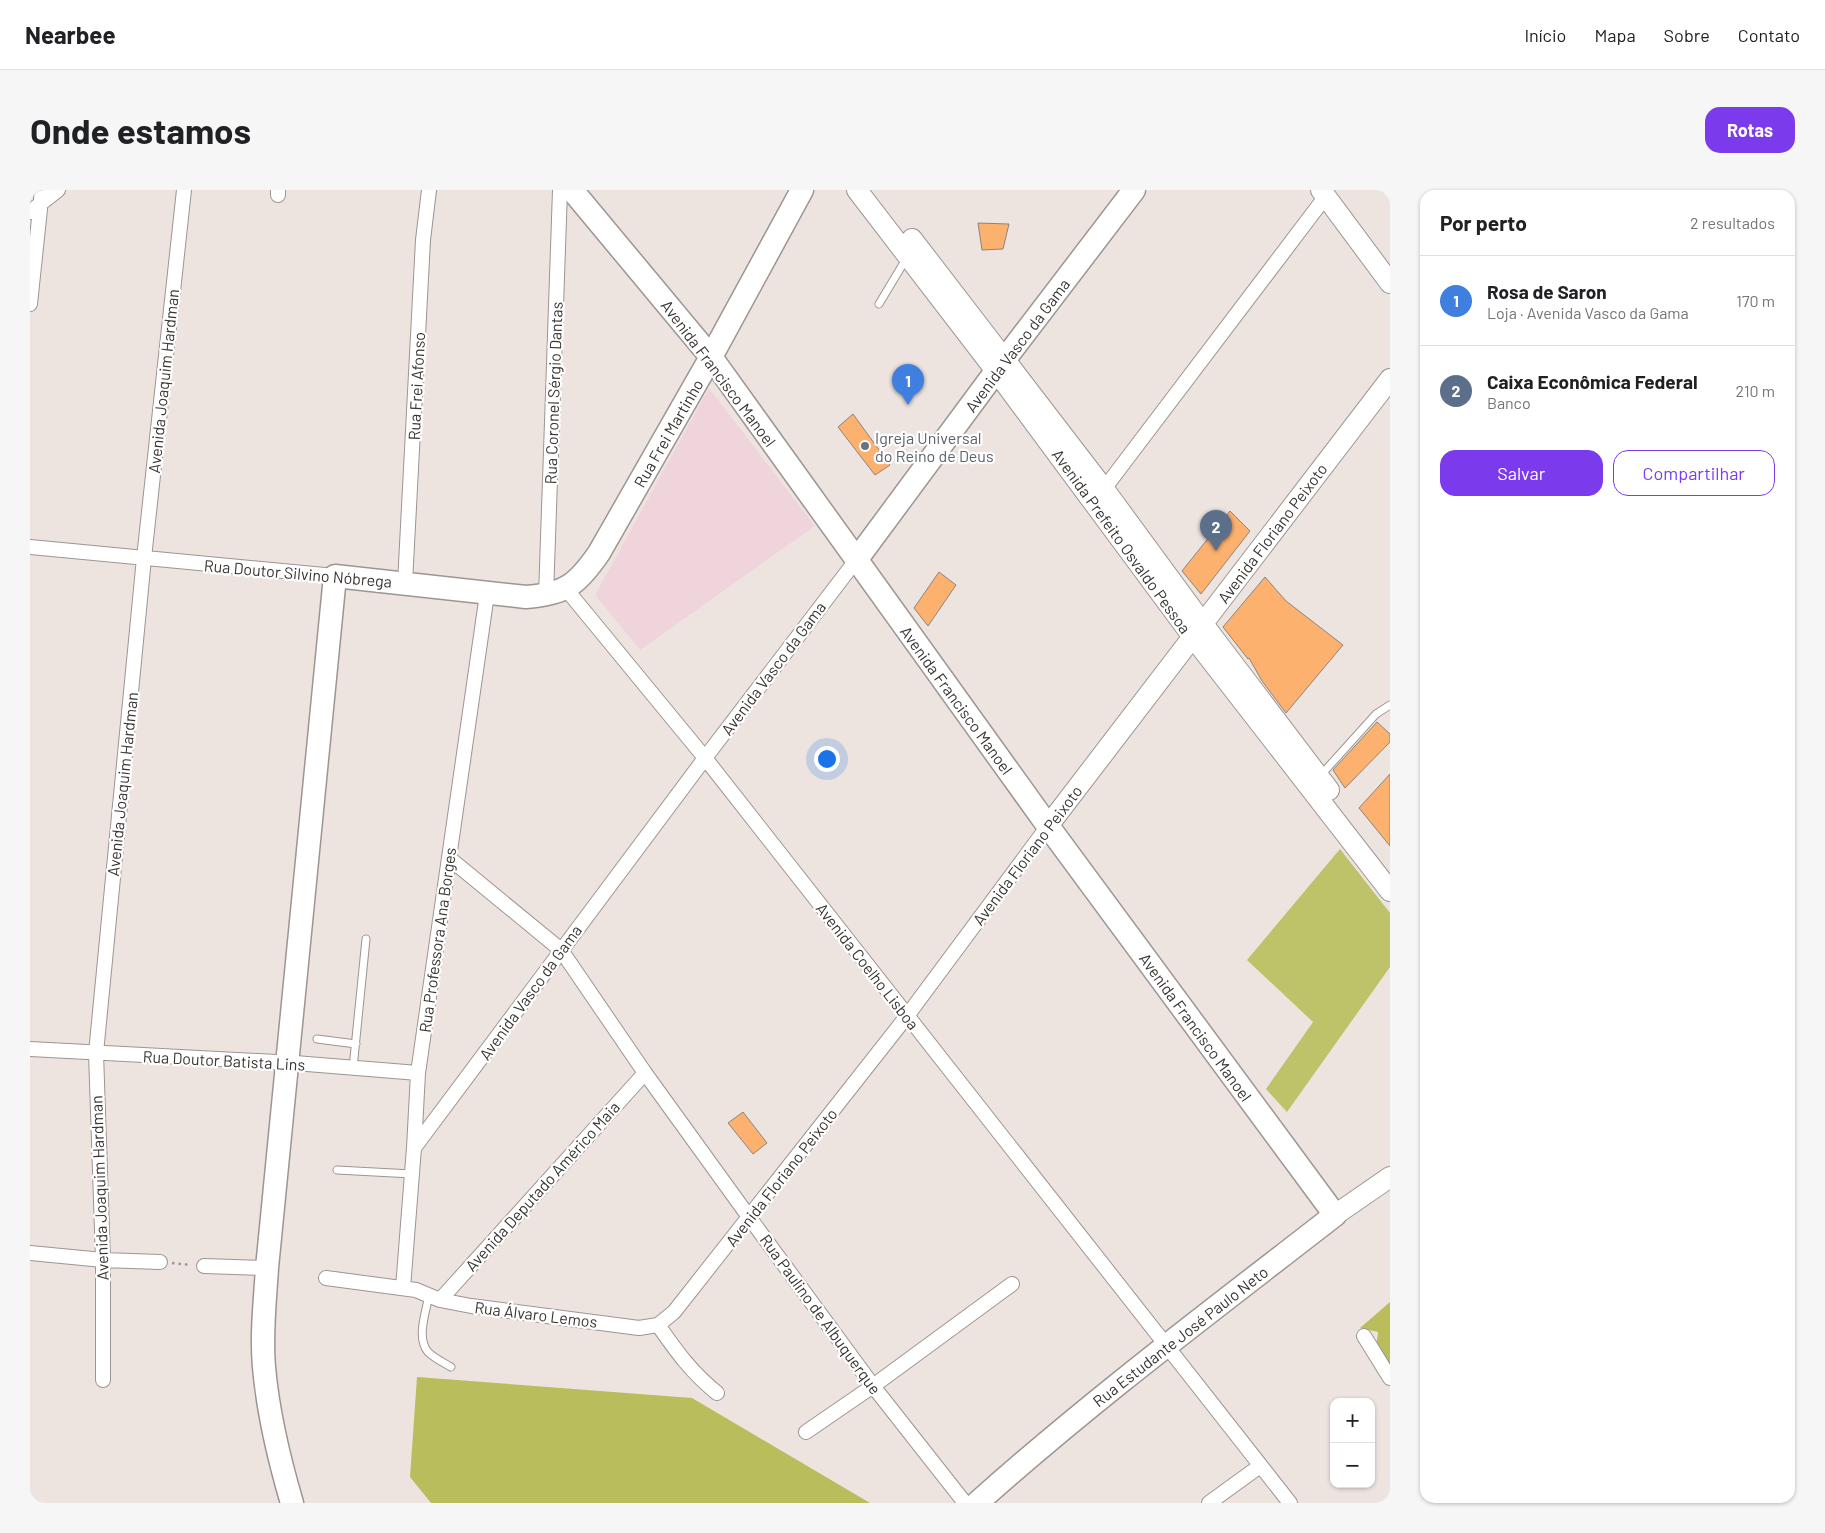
<!DOCTYPE html>
<html lang="pt">
<meta charset="utf-8">
<style>
body{margin:0;font-family:Barlow,sans-serif;background:#f6f6f6;color:#202124}
.controls{position:absolute;right:15px;bottom:15px;display:grid;overflow:hidden;border-radius:10px;box-shadow:0 1px 4px #0004}
.controls button{width:45px;height:45px;display:grid;place-items:center;padding:0;border:0;border-bottom:1px solid #e0e0e0;background:#fff;color:#202124;font:25px sans-serif}
.you{position:absolute;left:796px;top:568px;width:18px;height:18px;margin:-12px;border:4px solid #fff;border-radius:50%;background:#1a73e8;box-shadow:0 0 0 8px #1a73e833}
.badge{display:grid;place-items:center;width:32px;height:32px;border-radius:50%;background:#7c3aed;color:#fff;font-size:16px;font-weight:700}
.pin{position:absolute;translate:-50% -41px;filter:drop-shadow(0 1px 2px #0008)}
.pin::after{content:'';position:absolute;top:26px;width:18px;height:15px;background:inherit;clip-path:polygon(0 0,100% 0,50% 100%)}
.list{margin:0;padding:0;list-style:none}
h2{display:flex;justify-content:space-between;align-items:center;height:65px;margin:0;padding:0 20px;font-size:21px}
h2 small{font-size:16px;font-weight:400;color:#757577}
.list li{display:grid;grid-template-columns:32px 1fr auto;gap:15px;align-items:center;box-sizing:border-box;height:90px;padding:0 20px;border-top:1px solid #e0e0e0}
.list b{display:block;font-size:19px;white-space:nowrap}
.list p{margin:0;font-size:16px;white-space:nowrap;color:#757577}
.list em{font-size:16px;font-style:normal;color:#757577}
.actions{display:flex;gap:10px;padding:15px 20px}
.actions a{flex:1;padding:11px 0;border:1px solid #7c3aed;border-radius:15px;text-align:center;font-size:18px;color:#7c3aed}
.actions .main{background:#7c3aed;color:#fff}
.map{position:relative;flex:none;width:1360px;height:1313px;overflow:hidden;border-radius:15px}
header{display:flex;align-items:center;gap:30px;box-sizing:border-box;height:70px;padding:0 25px;background:#fff;border-bottom:1px solid #e0e0e0}
header strong{font-size:24px}
nav{display:flex;gap:28px;margin-inline-start:auto;font-size:18px}
.intro{display:flex;align-items:center;justify-content:space-between;box-sizing:border-box;height:120px;padding:0 30px}
h1{margin:0;font-size:35px}
.button{padding:12px 22px;border-radius:15px;background:#7c3aed;color:#fff;font-size:18px;font-weight:700}
main{display:flex;gap:30px;padding:0 30px}
aside{flex:1;background:#fff;border-radius:15px;box-shadow:0 1px 4px #0004}
.map>svg:first-child{display:block}
.education{fill:#efd5db}
.green{fill:#bec269}
.forest{fill:#b9bd5c}
.building{fill:#fdb16f;stroke:#8b847f}
.lines{fill:none;stroke-linecap:round;stroke-linejoin:round}
.lane-casing{stroke:#9d9591;stroke-width:9}
.street-casing{stroke:#9d9591;stroke-width:16}
.secondary-casing{stroke:#9d9591;stroke-width:22}
.primary-casing{stroke:#9d9591;stroke-width:25}
.path{stroke:#9d9794;stroke-width:2.5;stroke-dasharray:2.5 4;stroke-linecap:butt}
.lane{stroke:#fff;stroke-width:7}
.street{stroke:#fff;stroke-width:14}
.secondary{stroke:#fff;stroke-width:20}
.primary{stroke:#fff;stroke-width:22}
.worship-dot{fill:#6b7280;stroke:#fff;stroke-width:2}
.labels{text-anchor:middle;dominant-baseline:central;stroke-width:4.5;stroke-linejoin:round;paint-order:stroke}
.street-label{font-size:16px;fill:#383533;stroke:#fff}
.worship-label{font-size:16px;fill:#5b616d;stroke:#fff;text-anchor:start}
</style>
<header>
<strong>Nearbee</strong>
<nav><a>Início</a><a>Mapa</a><a>Sobre</a><a>Contato</a></nav>
</header>
<div class="intro"><h1>Onde estamos</h1><a class="button">Rotas</a></div>
<main>
<div class="map">
<svg width="1360" height="1313" viewBox="0 0 1360 1313">
<rect width="100%" height="100%" fill="#ede4e0"/>
<path class="education" d="M679 198 785 336 610 460 565 405Z"/>
<path class="green" d="M1310 659 1360 723V777L1257 922 1236 899 1283 832 1217 770Z"/>
<path class="forest" d="M1360 1112V1181L1346 1158 1348 1142 1330 1138Z
M387 1187 662 1208 840 1313H401L380 1287Z"/>
<path class="building" d="M948 33 979 34 973 59 952 60Z
M823 224 860 275 845 285 808 237Z
M1200 321 1220 341 1171 404 1152 381Z
M909 382 926 395 898 436 884 418Z
M1235 387 1256 411 1313 455 1256 523 1232 491 1219 468 1218 469 1193 437Z
M1347 532 1360 544V552L1315 598 1303 580Z
M1360 584V656L1329 618Z
M713 922 737 953 723 964 698 933Z"/>
<g class="lines">
<g class="lane-casing">
<path id="lane" d="M849 114 876 69
M1291 585 1346 524 1360 515
M287 849 326 854
M323 878 336 749
M307 980 382 984
M399 1105C396 1122 386 1148 398 1162 404 1168 414 1173 421 1177"/>
</g>
<g class="street-casing">
<path id="street" d="M248 5V0
M0 22 28 0
M0 114 12 0
M1068 304 1074 299 1296 6
M0 357 305 386
M375 393 393 50 399 0
M536 399 675 568 1260 1313
M516 406 530 0
M419 668 531 760 615 883 719 1027 843 1196 935 1313
M0 859 265 873 388 883
M384 958 675 568 827 369
M0 1063 73 1070 130 1072
M174 1076 237 1078
M296 1088 386 1100 410 1110 441 1116 609 1138 628 1135 644 1122 877 826 1018 636
M373 1098 384 958 388 883 457 404
M410 1110 615 883
M628 1135C647 1162 661 1182 687 1203
M1334 1146 1360 1188
M73 1190V1070L66 863 114 368 154 0
M776 1242 843 1196 982 1094
M1179 1313 1230 1276"/>
</g>
<g class="secondary-casing">
<path id="secondary" d="M827 0 966 181 1163 447 1360 701
M1291 0 1360 93
M882 49 1074 299 1173 434 1299 600
M1018 636 1360 189
M1305 1025 1360 987"/>
</g>
<g class="primary-casing">
<path id="primary" d="M542 0 681 167 1018 636 1305 1025C1184 1119 1061 1211 947 1313
M827 369 975 169 1104 0
M262 1313C249 1269 238 1223 234 1177 231 1144 235 1111 237 1078L305 386 496 407C535 404 547 395 569 363L681 167 772 0"/>
</g>
<path class="path" d="M142 1073 161 1075"/>
<use href="#lane" class="lane"/>
<use href="#street" class="street"/>
<use href="#secondary" class="secondary"/>
<use href="#primary" class="primary"/>
</g>
<circle class="worship-dot" cx="835" cy="256" r="5"/>
<g class="labels">
<g class="street-label">
<text transform="translate(987 155) rotate(-53)">Avenida Vasco da Gama</text>
<text transform="translate(689 183) rotate(53)">Avenida Francisco Manoel</text>
<text transform="translate(133 191) rotate(-84)">Avenida Joaquim Hardman</text>
<text transform="translate(386 196) rotate(-87)">Rua Frei Afonso</text>
<text transform="translate(523 203) rotate(-88)">Rua Coronel Sérgio Dantas</text>
<text transform="translate(638 243) rotate(-60)">Rua Frei Martinho</text>
<text transform="translate(1242 343) rotate(-53)">Avenida Floriano Peixoto</text>
<text transform="translate(1092 351) rotate(54)">Avenida Prefeito Osvaldo Pessoa</text>
<text transform="translate(268 383) rotate(5)">Rua Doutor Silvino Nóbrega</text>
<text transform="translate(743 478) rotate(-53)">Avenida Vasco da Gama</text>
<text transform="translate(927 510) rotate(54)">Avenida Francisco Manoel</text>
<text transform="translate(92 594) rotate(-84)">Avenida Joaquim Hardman</text>
<text transform="translate(997 665) rotate(-53)">Avenida Floriano Peixoto</text>
<text transform="translate(407 750) rotate(-82)">Rua Professora Ana Borges</text>
<text transform="translate(838 776) rotate(52)">Avenida Coelho Lisboa</text>
<text transform="translate(500 802) rotate(-54)">Avenida Vasco da Gama</text>
<text transform="translate(1166 837) rotate(54)">Avenida Francisco Manoel</text>
<text transform="translate(194 870) rotate(3)">Rua Doutor Batista Lins</text>
<text transform="translate(751 987) rotate(-52)">Avenida Floriano Peixoto</text>
<text transform="translate(512 996) rotate(-48)">Avenida Deputado Américo Maia</text>
<text transform="translate(69 998) rotate(-92)">Avenida Joaquim Hardman</text>
<text transform="translate(506 1124) rotate(7)">Rua Álvaro Lemos</text>
<text transform="translate(791 1124) rotate(54)">Rua Paulino de Albuquerque</text>
<text transform="translate(1150 1146) rotate(-38)">Rua Estudante José Paulo Neto</text>
</g>
<g class="worship-label">
<text x="845" y="247">Igreja Universal<tspan x="845" dy="18">do Reino de Deus</tspan></text>
</g>
</g>
</svg>
<div class="controls">
<button>+</button>
<button>−</button>
</div>
<div class="you"></div>
<div class="pin badge" style="left:878px;top:215px;background:#3f7fe0">1</div>
<div class="pin badge" style="left:1186px;top:361px;background:#5c6f8a">2</div>
</div>
<aside>
<h2>Por perto<small>2 resultados</small></h2>
<ul class="list">
<li><span class="badge" style="background:#3f7fe0">1</span><div><b>Rosa de Saron</b><p>Loja · Avenida Vasco da Gama</p></div><em>170 m</em></li>
<li><span class="badge" style="background:#5c6f8a">2</span><div><b>Caixa Econômica Federal</b><p>Banco</p></div><em>210 m</em></li>
</ul>
<div class="actions"><a class="main">Salvar</a><a>Compartilhar</a></div>
</aside>
</main>
